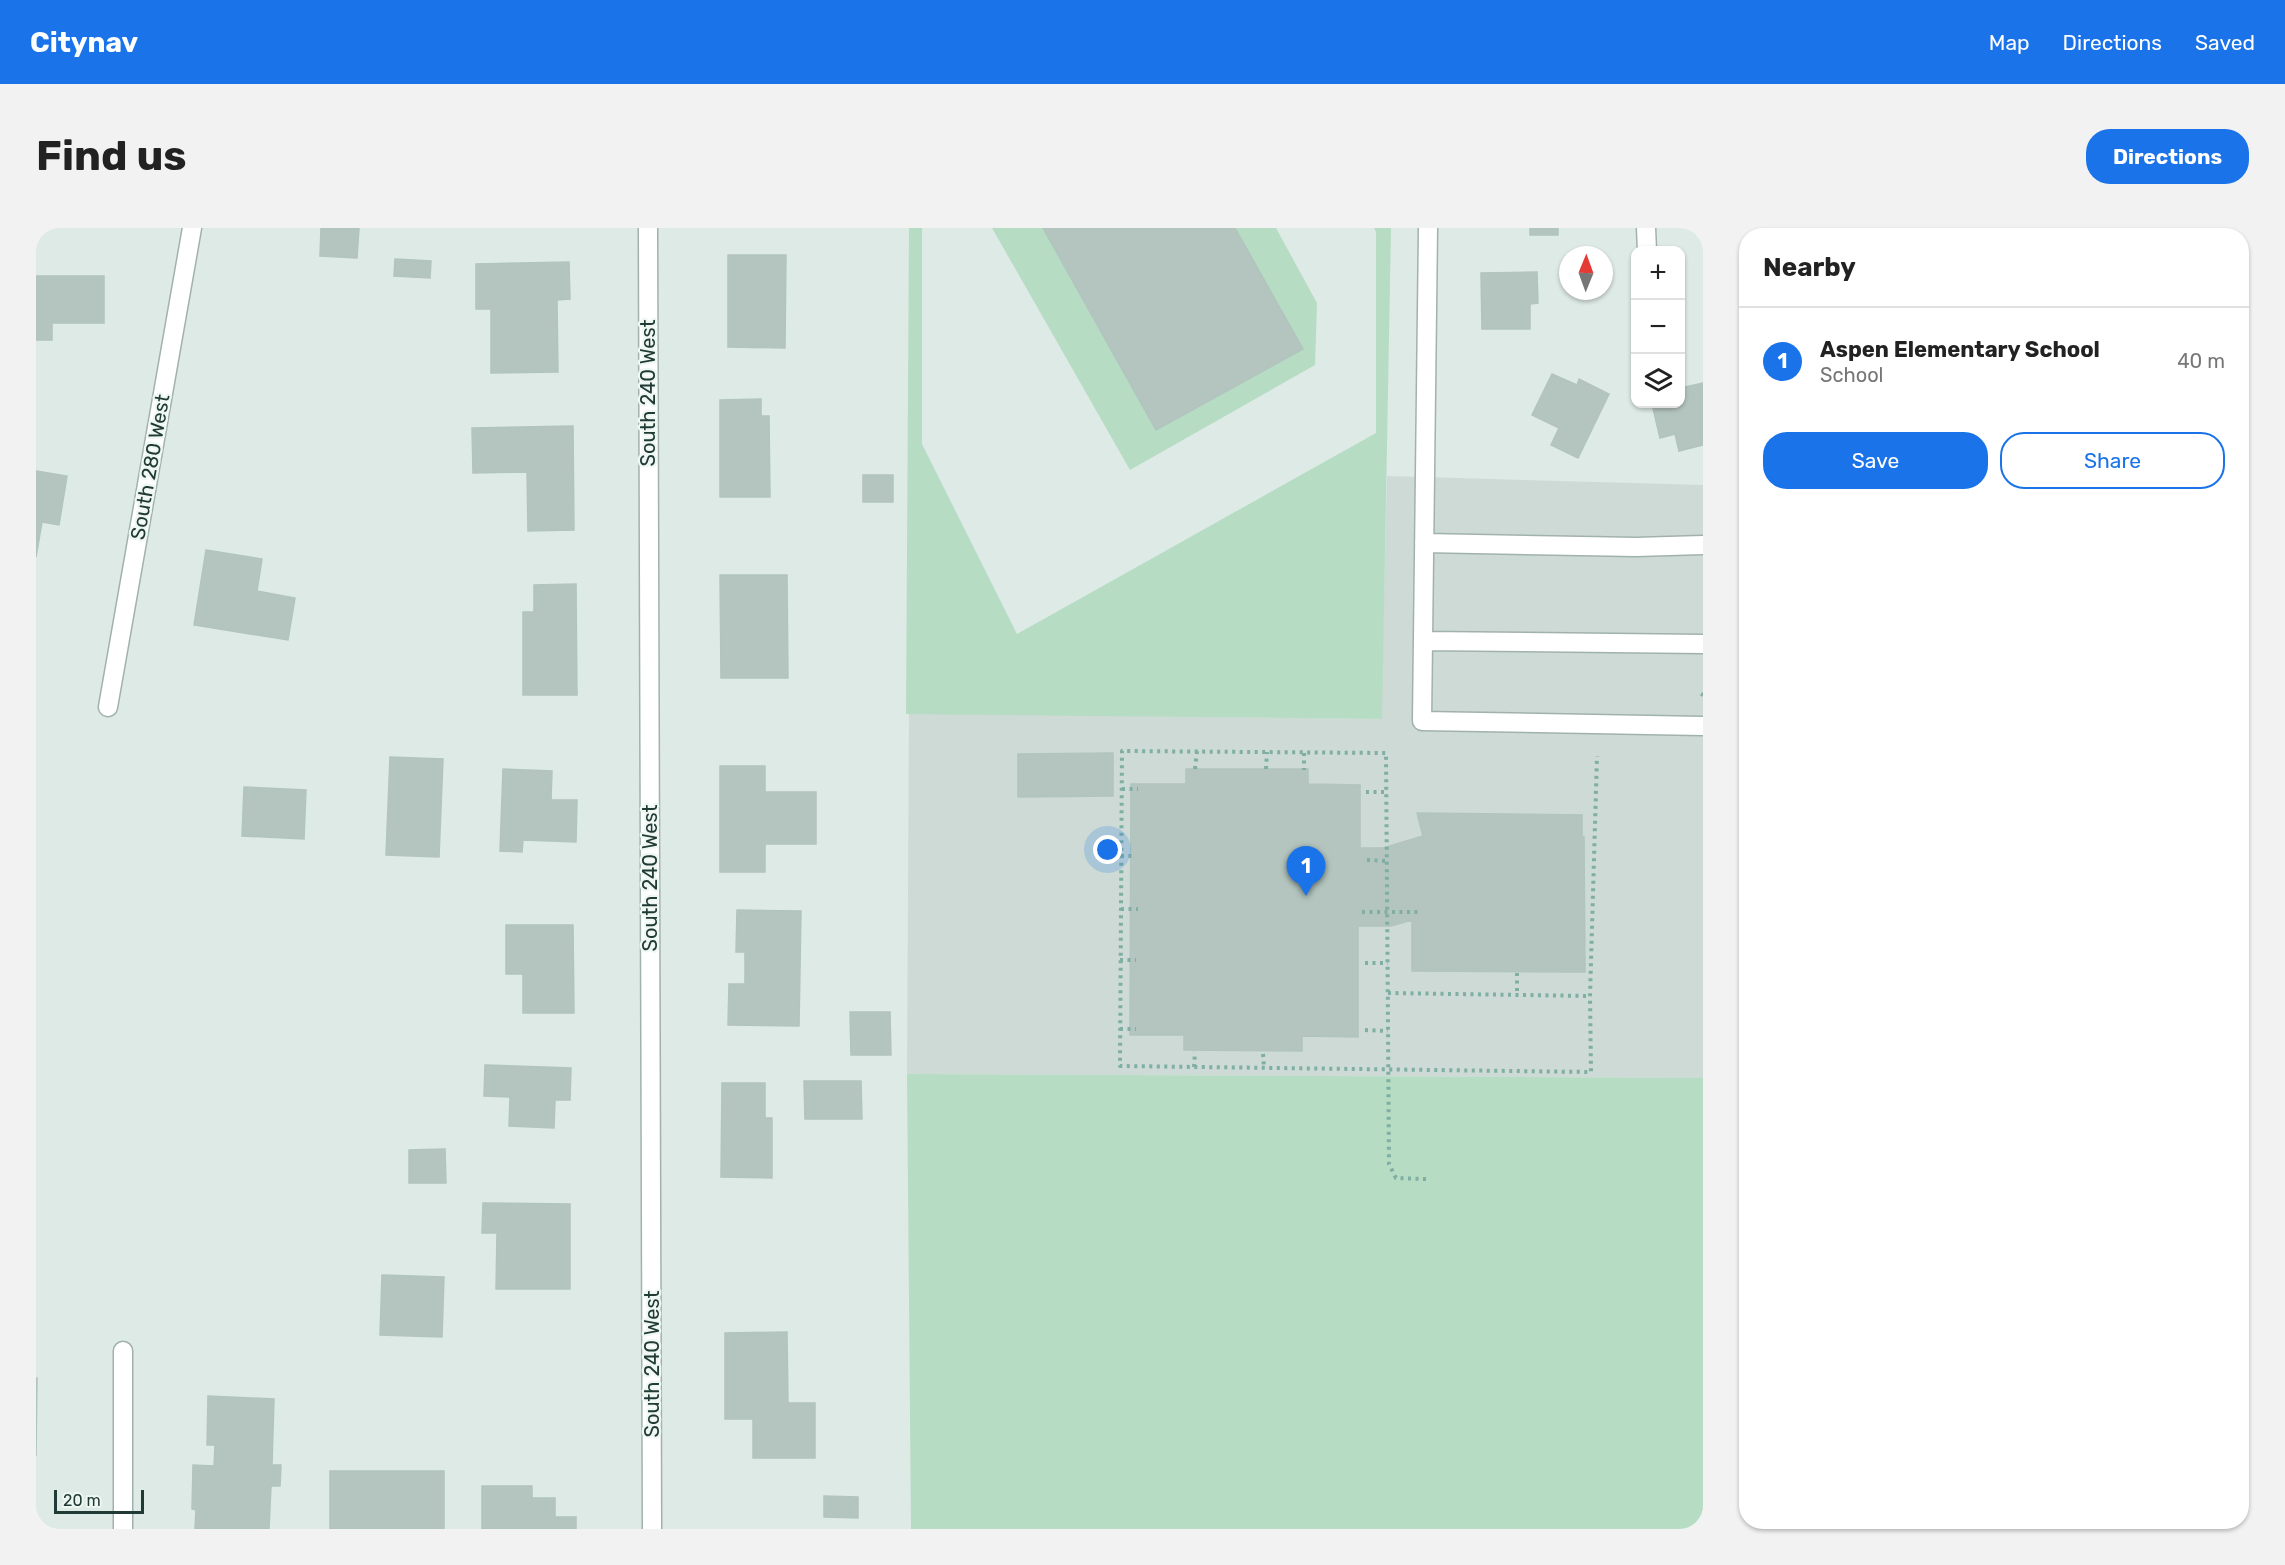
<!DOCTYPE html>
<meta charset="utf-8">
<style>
body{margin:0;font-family:Rubik,sans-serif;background:#f2f2f2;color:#222}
.controls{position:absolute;right:18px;top:18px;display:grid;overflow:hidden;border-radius:12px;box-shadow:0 2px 4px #0004}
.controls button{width:54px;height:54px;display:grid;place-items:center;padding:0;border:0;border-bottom:2px solid #e0e0e0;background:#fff;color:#222;font:30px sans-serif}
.compass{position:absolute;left:1523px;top:18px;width:54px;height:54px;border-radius:50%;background:#fff;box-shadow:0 2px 4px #0004;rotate:1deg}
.scale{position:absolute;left:18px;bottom:15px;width:90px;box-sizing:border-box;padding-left:6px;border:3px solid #203a35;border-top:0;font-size:16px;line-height:21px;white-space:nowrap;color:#203a35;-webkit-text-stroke:4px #eff7f3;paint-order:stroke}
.you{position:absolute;left:1072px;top:622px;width:21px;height:21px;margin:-15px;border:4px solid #fff;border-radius:50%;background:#1a73e8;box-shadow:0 0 0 9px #1a73e833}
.badge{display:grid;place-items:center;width:39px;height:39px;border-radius:50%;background:#1a73e8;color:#fff;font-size:20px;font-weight:700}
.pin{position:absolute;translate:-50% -50px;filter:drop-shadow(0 2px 3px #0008)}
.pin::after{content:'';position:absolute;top:32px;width:21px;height:18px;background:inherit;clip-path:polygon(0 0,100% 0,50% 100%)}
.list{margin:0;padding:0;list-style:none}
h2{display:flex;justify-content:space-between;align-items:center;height:78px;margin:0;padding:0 24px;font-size:26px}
h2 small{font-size:20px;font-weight:400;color:#767676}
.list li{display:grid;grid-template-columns:39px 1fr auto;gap:18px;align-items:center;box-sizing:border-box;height:108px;padding:0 24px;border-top:2px solid #e0e0e0}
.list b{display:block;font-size:22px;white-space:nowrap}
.list p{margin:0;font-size:20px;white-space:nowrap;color:#767676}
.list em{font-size:20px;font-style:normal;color:#767676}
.actions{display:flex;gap:12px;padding:18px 24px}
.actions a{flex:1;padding:14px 0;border:2px solid #1a73e8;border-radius:24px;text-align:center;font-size:21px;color:#1a73e8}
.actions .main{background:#1a73e8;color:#fff}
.icon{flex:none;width:33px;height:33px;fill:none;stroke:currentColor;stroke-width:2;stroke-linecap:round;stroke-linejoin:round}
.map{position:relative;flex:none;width:1667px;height:1301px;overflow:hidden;border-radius:24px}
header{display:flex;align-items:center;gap:36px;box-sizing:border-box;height:84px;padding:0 30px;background:#1a73e8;color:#fff}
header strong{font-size:28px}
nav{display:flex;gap:33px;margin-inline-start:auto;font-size:21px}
.intro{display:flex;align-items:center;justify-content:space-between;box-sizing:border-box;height:144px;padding:0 36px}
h1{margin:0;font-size:42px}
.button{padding:15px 27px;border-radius:24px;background:#1a73e8;color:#fff;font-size:21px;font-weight:700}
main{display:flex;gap:36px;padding:0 36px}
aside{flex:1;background:#fff;border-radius:24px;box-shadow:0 2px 4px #0004}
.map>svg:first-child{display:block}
.built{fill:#cddad5}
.green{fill:#b7dcc4}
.building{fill:#b4c5bf;stroke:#b1c4be;stroke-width:1.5}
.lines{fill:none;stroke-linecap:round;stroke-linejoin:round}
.service-casing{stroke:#a1b2ad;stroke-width:21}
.minor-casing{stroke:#a1b2ad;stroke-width:21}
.path{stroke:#7faea3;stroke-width:4;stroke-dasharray:3 4.5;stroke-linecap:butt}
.service{stroke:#fff;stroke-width:18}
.minor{stroke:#fff;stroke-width:18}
.labels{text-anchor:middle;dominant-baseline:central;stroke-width:4.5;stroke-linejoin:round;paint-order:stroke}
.street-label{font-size:20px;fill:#203a35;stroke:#eff7f3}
</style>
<header>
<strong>Citynav</strong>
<nav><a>Map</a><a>Directions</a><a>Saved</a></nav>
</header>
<div class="intro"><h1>Find us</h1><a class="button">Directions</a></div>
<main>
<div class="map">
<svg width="1667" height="1301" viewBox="0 0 1667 1301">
<rect width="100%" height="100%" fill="#deeae6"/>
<path class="built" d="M1351 248 1667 257V850L871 846 873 485 1345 491Z"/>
<path class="green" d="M873 0H886V216L981 406 1340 205V4L1338 0H1355L1346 491 870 486Z
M956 0H1240L1281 75 1279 137 1094 242Z
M871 846 1667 850V1301H875Z"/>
<path class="building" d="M285 0H323L321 30 284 28Z
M1007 0H1199L1267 121 1120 202Z
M1494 0H1522V7H1494Z
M692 27H750L749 120 692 119Z
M359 31 395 33 394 50 358 48Z
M533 34 534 71 521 72 522 144 455 145V81H440V36Z
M1501 44 1502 75 1494 76V101H1446L1445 45Z
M0 48H68V95H16V112H0Z
M1516 146 1541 157 1543 151 1573 166 1542 230 1515 217 1523 200 1496 187Z
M1667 155V217L1643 223 1639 206 1624 210 1616 176H1644V160Z
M725 171V188H733L734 269H684V172Z
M537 198 538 302 492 303 491 244 437 245 436 200Z
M0 243 31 248 23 297 6 294 0 329Z
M827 247H857V274H827Z
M170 322 226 331 221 363 259 370 252 412 158 397Z
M684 347H751L752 450H685Z
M540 356 541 467H487V384H498V357Z
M1077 525V568L982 569V526Z
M354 529 407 531 403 629 350 627Z
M684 538H729V564H780V616H729V644H684Z
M467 541 516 543 515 572H541L540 614 487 612 486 624 464 623Z
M1150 541H1272V556L1324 557V620H1347L1387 608 1381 585 1546 587V608L1548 609 1549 744 1376 743V692L1355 698H1322V809L1266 808V823L1148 822V807H1094L1095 556H1150Z
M208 559 270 562 268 611 206 608Z
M701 682 765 683 763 798 692 797 693 756H709V724H700Z
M470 697H537L538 785H487V746H470Z
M814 784H854L855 827H815Z
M449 837 535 840 534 872H519L518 900 473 898 474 869 448 868Z
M768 853H825L826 891H769Z
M686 855H729V890H736V950L685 949Z
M409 921 410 955H373V922Z
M447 975 534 976V1061H460L461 1005H446Z
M346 1047 408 1049 406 1109 344 1107Z
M751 1104 752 1175H779V1230H717V1191H689V1105Z
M0 1150H1L0 1228Z
M172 1168 238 1171 236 1237H245L244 1258H235L233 1301H159L160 1282 156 1281 157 1237 178 1238 179 1217H171Z
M294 1243H408V1301H294Z
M446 1258H496V1270H519V1289H540V1301H446Z
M788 1268 822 1269V1290L788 1289Z"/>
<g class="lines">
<g class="service-casing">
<path id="service" d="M1392 0 1386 493 1667 498
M1388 315 1600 319 1667 317
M1387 413 1667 416"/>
</g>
<g class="minor-casing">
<path id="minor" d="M612 0 616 1301
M1610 0 1611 22
M72 479 156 0
M87 1123V1301"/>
</g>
<path class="path" d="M1665 466 1667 467
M1268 525V542
M1159 541 1161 523
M1230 541 1231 524
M1086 561H1102
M1330 564H1351
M1085 628H1100
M1331 632 1351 633
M1085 681H1102
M1326 684H1382
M1084 732H1100
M1329 735H1352
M1481 745V767
M1352 765 1554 768
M1084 801H1100
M1329 802 1352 803
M1227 826 1228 840
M1158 839 1159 824
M1390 951 1360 950 1353 936 1350 525 1086 523 1084 838C1241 840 1398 842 1555 844L1554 768 1561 528"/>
<use href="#service" class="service"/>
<use href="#minor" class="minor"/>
</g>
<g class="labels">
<g class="street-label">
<text transform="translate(612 165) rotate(-90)">South 240 West</text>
<text transform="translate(114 239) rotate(-80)">South 280 West</text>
<text transform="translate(614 650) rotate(-90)">South 240 West</text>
<text transform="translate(616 1136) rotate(-90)">South 240 West</text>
</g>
</g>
</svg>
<div class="controls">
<button>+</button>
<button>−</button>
<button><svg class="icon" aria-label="layers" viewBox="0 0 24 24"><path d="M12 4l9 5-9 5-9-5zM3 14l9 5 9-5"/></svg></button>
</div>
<svg class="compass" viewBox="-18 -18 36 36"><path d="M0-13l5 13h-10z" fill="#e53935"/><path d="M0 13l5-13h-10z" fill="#767676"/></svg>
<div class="scale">20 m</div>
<div class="you"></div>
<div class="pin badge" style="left:1270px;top:668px">1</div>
</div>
<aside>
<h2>Nearby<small></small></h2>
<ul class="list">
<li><span class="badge">1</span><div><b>Aspen Elementary School</b><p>School</p></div><em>40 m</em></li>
</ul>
<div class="actions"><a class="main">Save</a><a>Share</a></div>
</aside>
</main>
